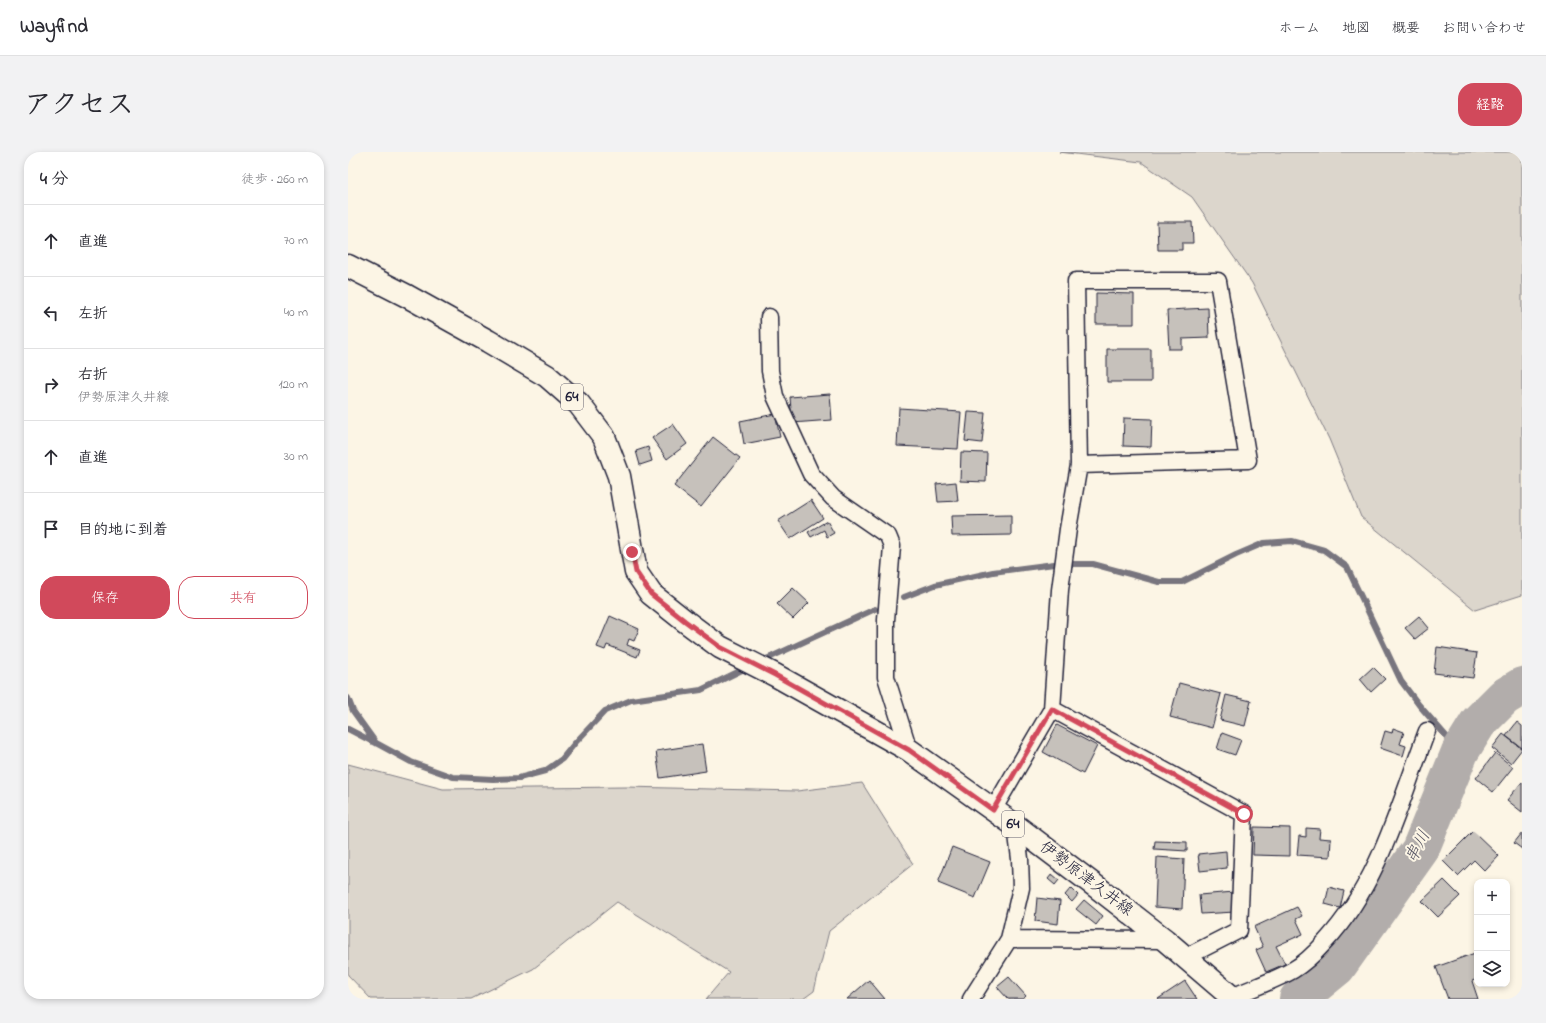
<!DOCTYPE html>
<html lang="ja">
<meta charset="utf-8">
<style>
body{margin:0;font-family:"Indie Flower","Klee One",sans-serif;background:#f2f2f3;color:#2b2b33}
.controls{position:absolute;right:12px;bottom:12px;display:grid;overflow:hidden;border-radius:8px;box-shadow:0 2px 6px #0003}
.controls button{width:36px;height:36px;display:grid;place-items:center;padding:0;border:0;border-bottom:1px solid #e1e1e2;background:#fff;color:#2b2b33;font:20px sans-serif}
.stop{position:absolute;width:12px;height:12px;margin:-9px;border:3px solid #d1495b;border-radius:50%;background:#fff}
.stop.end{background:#d1495b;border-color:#fff;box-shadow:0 1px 4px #0008}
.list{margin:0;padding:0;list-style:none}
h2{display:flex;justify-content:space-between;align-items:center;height:52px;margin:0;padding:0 16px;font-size:17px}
h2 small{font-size:13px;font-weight:400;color:#7c7c81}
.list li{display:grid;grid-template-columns:26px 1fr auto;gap:12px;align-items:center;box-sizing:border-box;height:72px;padding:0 16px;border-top:1px solid #e1e1e2}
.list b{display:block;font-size:15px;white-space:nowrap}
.list p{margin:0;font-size:13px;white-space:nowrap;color:#7c7c81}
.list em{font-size:13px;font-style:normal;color:#7c7c81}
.actions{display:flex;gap:8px;padding:12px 16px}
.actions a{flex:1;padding:9px 0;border:1px solid #d1495b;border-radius:16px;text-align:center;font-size:14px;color:#d1495b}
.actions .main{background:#d1495b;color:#fff}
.icon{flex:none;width:22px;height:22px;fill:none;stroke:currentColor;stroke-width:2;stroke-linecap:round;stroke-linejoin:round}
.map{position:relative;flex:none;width:1174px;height:847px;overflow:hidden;border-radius:16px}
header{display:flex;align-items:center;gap:24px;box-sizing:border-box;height:56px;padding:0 20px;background:#fff;border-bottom:1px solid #e1e1e2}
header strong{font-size:19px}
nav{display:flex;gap:22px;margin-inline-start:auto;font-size:14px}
.intro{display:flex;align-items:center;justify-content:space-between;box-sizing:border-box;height:96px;padding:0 24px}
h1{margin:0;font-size:28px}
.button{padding:10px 18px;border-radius:16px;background:#d1495b;color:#fff;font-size:14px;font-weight:700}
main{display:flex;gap:24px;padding:0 24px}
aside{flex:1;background:#fff;border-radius:16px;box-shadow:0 2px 6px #0003}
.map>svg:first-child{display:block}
.green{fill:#dcd6cc;stroke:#7f7c84}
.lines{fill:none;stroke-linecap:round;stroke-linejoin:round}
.stream{stroke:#78757e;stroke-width:6}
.river{stroke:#b2adab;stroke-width:38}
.building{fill:#c6c1bb;stroke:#22223b}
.minor-casing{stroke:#22223b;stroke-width:19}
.primary-casing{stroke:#22223b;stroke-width:25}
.minor{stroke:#fcf5e5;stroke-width:16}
.primary{stroke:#fcf5e5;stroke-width:22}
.route{stroke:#d1495b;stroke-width:5}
.labels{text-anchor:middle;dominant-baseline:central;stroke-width:4;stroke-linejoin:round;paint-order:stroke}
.shield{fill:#fcf5e5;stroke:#63616e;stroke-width:1}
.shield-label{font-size:15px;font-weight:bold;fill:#22223b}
.street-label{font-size:16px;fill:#22223b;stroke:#fcf5e5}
.water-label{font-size:17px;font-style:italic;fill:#545362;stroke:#fcf5e5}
</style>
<header>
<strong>Wayfind</strong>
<nav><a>ホーム</a><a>地図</a><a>概要</a><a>お問い合わせ</a></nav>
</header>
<div class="intro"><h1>アクセス</h1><a class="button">経路</a></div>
<main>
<aside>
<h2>4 分<small>徒歩 · 260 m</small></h2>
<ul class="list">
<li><svg class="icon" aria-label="ahead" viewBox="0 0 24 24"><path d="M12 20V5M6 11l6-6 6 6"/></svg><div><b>直進</b></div><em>70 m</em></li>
<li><svg class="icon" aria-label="left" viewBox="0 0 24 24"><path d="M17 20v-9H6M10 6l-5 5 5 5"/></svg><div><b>左折</b></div><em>40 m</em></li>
<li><svg class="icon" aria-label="right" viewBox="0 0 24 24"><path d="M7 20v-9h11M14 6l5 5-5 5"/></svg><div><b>右折</b><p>伊勢原津久井線</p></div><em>120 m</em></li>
<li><svg class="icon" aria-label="ahead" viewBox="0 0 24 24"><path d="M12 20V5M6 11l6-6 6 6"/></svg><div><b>直進</b></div><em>30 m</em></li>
<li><svg class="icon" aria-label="arrive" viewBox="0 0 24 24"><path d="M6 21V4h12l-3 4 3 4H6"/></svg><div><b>目的地に到着</b></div></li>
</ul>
<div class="actions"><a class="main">保存</a><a>共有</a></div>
</aside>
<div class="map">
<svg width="1174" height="847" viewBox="0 0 1174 847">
<rect width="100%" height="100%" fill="#fcf5e5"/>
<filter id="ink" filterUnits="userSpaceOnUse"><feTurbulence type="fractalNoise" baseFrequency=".025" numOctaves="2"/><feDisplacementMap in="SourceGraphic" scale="8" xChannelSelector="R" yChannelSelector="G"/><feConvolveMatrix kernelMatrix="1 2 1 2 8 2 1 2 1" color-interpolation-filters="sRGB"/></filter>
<g filter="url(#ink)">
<path class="green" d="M711 0H1174V443L1127 458 1013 365 981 287 904 131 844 45 793 10Z
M0 612 95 637 278 635 449 639 514 631 565 712 481 779 466 839 455 847H358L381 820 269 750 185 817 123 847H23L0 823Z"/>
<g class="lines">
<path class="stream" d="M556 445 587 433 645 420 706 412H745L811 430H834L888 403 916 391 944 389 976 398 999 415 1053 529 1071 553 1112 600
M412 510 527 457
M0 546 5 559 28 591 63 610 105 625 145 627 171 626 197 619 214 607 227 591 257 559 283 548 353 538 400 515
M0 577 27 591"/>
<path class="river" d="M950 847 989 815 1072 698 1112 600 1130 571 1156 545 1174 534"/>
</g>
<path class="building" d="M809 70H844L845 91H834V98H810Z
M748 141 786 142V172H748Z
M860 156 861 186 834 187V197H821L819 158Z
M759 197H803V230H759Z
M482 242 484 268 444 271 442 245Z
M551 256 613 260 610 297 549 294Z
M620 260 637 261 634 291 617 289Z
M427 262 432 285 396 292 392 269Z
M776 266 804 267 803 295 775 294Z
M325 272 339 292 319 307 304 286Z
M365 285 392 306 353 355 326 334Z
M300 295 304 309 292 313 288 299Z
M613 300 639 301 638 330 612 329Z
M608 330 610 349 590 350 588 332Z
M463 348 475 366 442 387 430 369Z
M663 363V383L604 384 603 364Z
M479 369 486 381 479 385 476 378 463 385 460 380Z
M445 436 461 451 445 467 429 452Z
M262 464 291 477 286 489 281 487 279 493 292 498 289 505 259 493 257 498 249 495Z
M1071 464 1081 476 1067 487 1057 476Z
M1089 495 1129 501 1125 526 1086 521Z
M1025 515 1037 527 1023 540 1012 527Z
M831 531 873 542 864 576 822 565Z
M878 543 903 549 897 574 872 568Z
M1169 570 1174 574V596L1158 584Z
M709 573 749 594 735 622 695 600Z
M1045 576 1056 580 1052 592 1058 594 1055 604 1032 596 1037 579 1044 581Z
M874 581 893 588 887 603 869 597Z
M1155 582 1174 597 1163 611 1144 596Z
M354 592 358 619 312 626 308 599Z
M1147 601 1165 615 1145 640 1128 626Z
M1174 630V660L1159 648Z
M906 675 942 676V704L905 703Z
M958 676 972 677 971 686 983 687 982 705 949 703 951 684 958 685Z
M1125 679 1151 704 1137 719 1126 708 1110 724 1095 709Z
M1174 681V697L1166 691Z
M807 689 839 690V699L806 697Z
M604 695 642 710 627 746 590 731Z
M878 699 879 716 852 719 850 702Z
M809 705 836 707 834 757 807 755Z
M704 722 711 728 707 733 700 727Z
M1096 728 1112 744 1090 765 1074 749Z
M981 735 996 739 992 756 977 752Z
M723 736 730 743 724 750 717 743Z
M886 740 887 760 853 762 851 743Z
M689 746 712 749 710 772 687 769Z
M736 748 755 764 748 773 728 757Z
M949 755 954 764 948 767 955 782 928 794 937 812 918 820 908 798 915 795 906 775Z
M1127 801 1129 806V827L1124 829 1130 847H1100L1088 815Z
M661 825 678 844 675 847H660L649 835Z
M521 828 537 847H499Z
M837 829 849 847H810Z"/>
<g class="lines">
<g class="minor-casing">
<path id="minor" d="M421 165 422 219 427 244 463 322 485 346 540 384 544 394 538 468V525L561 598
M704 557 896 662 891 778 838 805
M645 658 704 557 712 438 720 377 731 313 728 129H870L900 308 731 313
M661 787 817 788
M884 845C904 836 926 829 945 818 957 811 968 800 977 790 1031 732 1052 651 1079 579
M623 847 661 787 673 736 672 707 668 674"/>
</g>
<g class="primary-casing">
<path id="primary" d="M0 114 59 144 140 189 199 224 231 252 256 285 271 324 288 420 303 442 337 469 372 495 427 523 561 598 668 674 750 736 817 788 886 847"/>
</g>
<use href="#minor" class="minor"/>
<use href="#primary" class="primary"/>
</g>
</g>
<g class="lines" filter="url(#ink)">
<path class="route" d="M284 400 288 420 303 442 337 469 372 495 427 523 561 598 645 658 704 557 896 662"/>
</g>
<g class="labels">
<g class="shield">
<rect x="213" y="232" width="22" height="26" rx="3"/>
<rect x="654" y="659" width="22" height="26" rx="3"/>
</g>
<g class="shield-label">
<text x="224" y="245">64</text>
<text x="665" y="672">64</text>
</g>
<g class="street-label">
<text transform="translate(738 727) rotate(37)">伊勢原津久井線</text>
</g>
<g class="water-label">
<text transform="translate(1070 695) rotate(-62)">串川</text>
</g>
</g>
</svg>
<div class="controls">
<button>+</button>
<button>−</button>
<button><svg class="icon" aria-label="layers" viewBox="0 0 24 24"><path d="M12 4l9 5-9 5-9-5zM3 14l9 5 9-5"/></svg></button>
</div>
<div class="stop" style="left:896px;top:662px"></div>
<div class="stop end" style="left:284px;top:400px"></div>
</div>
</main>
